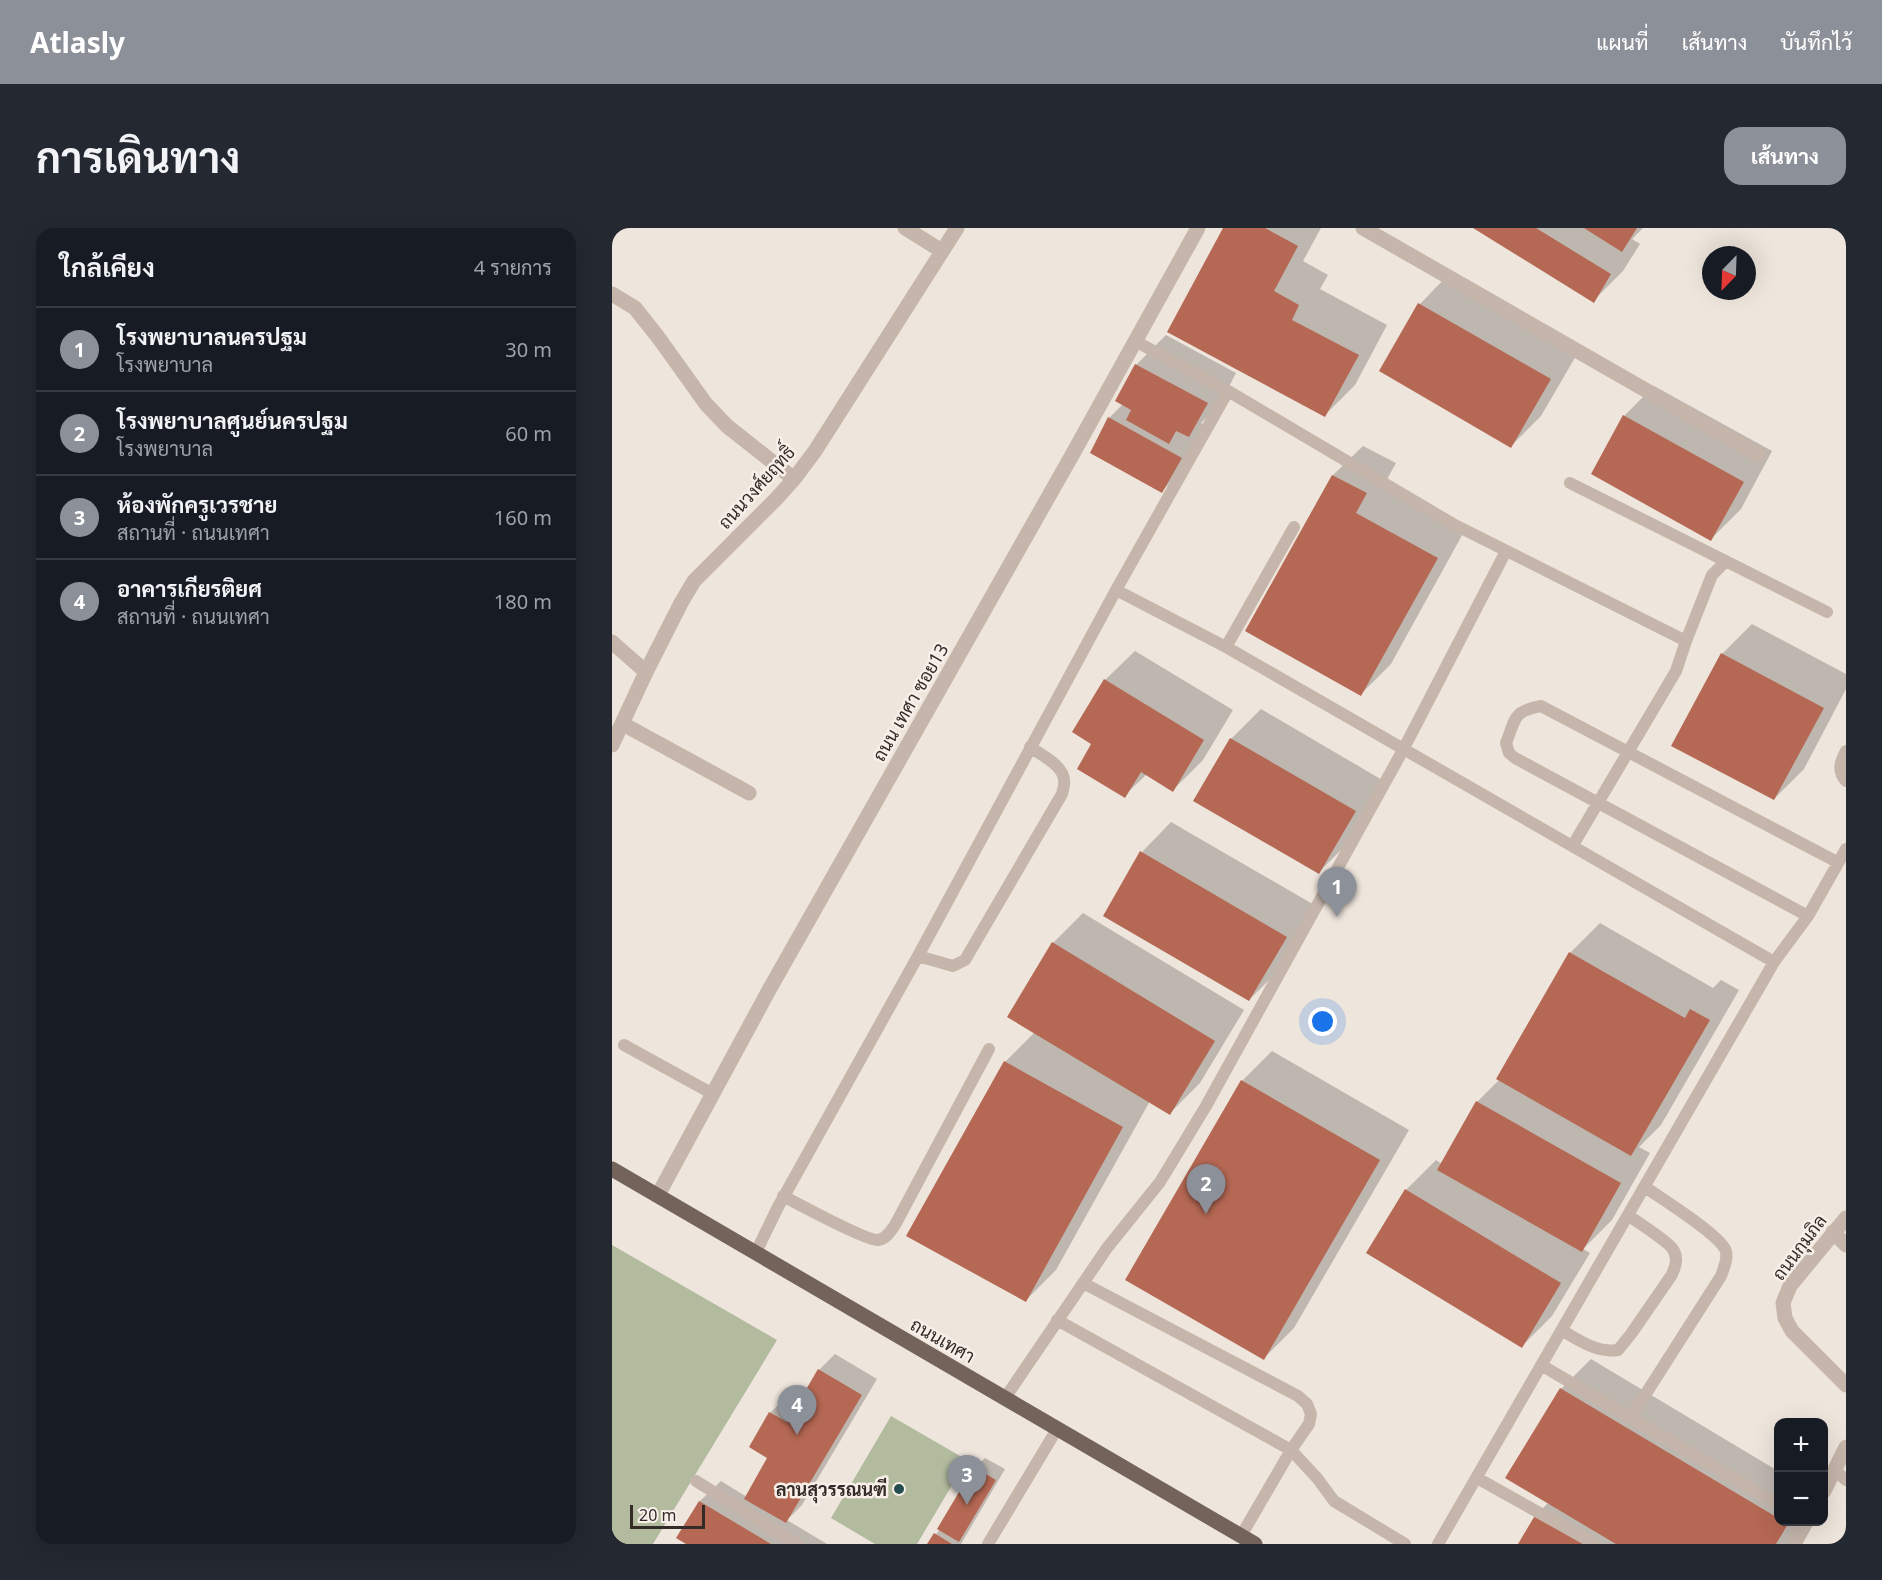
<!DOCTYPE html>
<html lang="th">
<meta charset="utf-8">
<style>
body{margin:0;font-family:"Noto Sans",Sarabun,sans-serif;background:#242831;color:#f1f3f6}
.controls{position:absolute;right:18px;bottom:18px;display:grid;overflow:hidden;border-radius:12px;box-shadow:0 6px 24px #0002}
.controls button{width:54px;height:54px;display:grid;place-items:center;padding:0;border:0;border-bottom:2px solid #363941;background:#171b24;color:#f1f3f6;font:30px sans-serif}
.compass{position:absolute;left:1090px;top:18px;width:54px;height:54px;border-radius:50%;background:#171b24;box-shadow:0 6px 24px #0002;rotate:203deg}
.scale{position:absolute;left:18px;bottom:15px;width:75px;box-sizing:border-box;padding-left:6px;border:3px solid #332b28;border-top:0;font-size:16px;line-height:21px;white-space:nowrap;color:#332b28;-webkit-text-stroke:4px #f7efe8;paint-order:stroke}
.you{position:absolute;left:711px;top:794px;width:21px;height:21px;margin:-15px;border:4px solid #fff;border-radius:50%;background:#1a73e8;box-shadow:0 0 0 9px #1a73e833}
.badge{display:grid;place-items:center;width:39px;height:39px;border-radius:50%;background:#8c9099;color:#fff;font-size:20px;font-weight:700}
.pin{position:absolute;translate:-50% -50px;filter:drop-shadow(0 2px 3px #0008)}
.pin::after{content:'';position:absolute;top:32px;width:21px;height:18px;background:inherit;clip-path:polygon(0 0,100% 0,50% 100%)}
.list{margin:0;padding:0;list-style:none}
h2{display:flex;justify-content:space-between;align-items:center;height:78px;margin:0;padding:0 24px;font-size:26px}
h2 small{font-size:20px;font-weight:400;color:#9ea1a6}
.list li{display:grid;grid-template-columns:39px 1fr auto;gap:18px;align-items:center;box-sizing:border-box;height:84px;padding:0 24px;border-top:2px solid #363941}
.list b{display:block;font-size:22px;white-space:nowrap}
.list p{margin:0;font-size:20px;white-space:nowrap;color:#9ea1a6}
.list em{font-size:20px;font-style:normal;color:#9ea1a6}
.map{position:relative;flex:none;width:1234px;height:1316px;overflow:hidden;border-radius:18px}
header{display:flex;align-items:center;gap:36px;box-sizing:border-box;height:84px;padding:0 30px;background:#8c9099;color:#fff}
header strong{font-size:28px}
nav{display:flex;gap:33px;margin-inline-start:auto;font-size:21px}
.intro{display:flex;align-items:center;justify-content:space-between;box-sizing:border-box;height:144px;padding:0 36px}
h1{margin:0;font-size:42px}
.button{padding:15px 27px;border-radius:18px;background:#8c9099;color:#fff;font-size:21px;font-weight:700}
main{display:flex;gap:36px;padding:0 36px}
aside{flex:1;background:#171b24;border-radius:18px;box-shadow:0 6px 24px #0002}
.map>svg:first-child{display:block}
.pitch{fill:#b2bb9e}
.shadow{fill:#0003}
.building{fill:#b56853}
.lines{fill:none;stroke-linecap:round;stroke-linejoin:round}
.lane{stroke:#c5b5aa;stroke-width:12}
.street{stroke:#c5b5aa;stroke-width:15}
.primary{stroke:#73635b;stroke-width:15}
.poi-dot{fill:#244d4f;stroke:#f7efe8;stroke-width:2}
.labels{text-anchor:middle;dominant-baseline:central;stroke-width:5;stroke-linejoin:round;paint-order:stroke}
.street-label{font-size:18px;fill:#332b28;stroke:#f7efe8}
.poi-label{font-size:18px;font-weight:bold;fill:#332b28;stroke:#f7efe8;text-anchor:end}
</style>
<header>
<strong>Atlasly</strong>
<nav><a>แผนที่</a><a>เส้นทาง</a><a>บันทึกไว้</a></nav>
</header>
<div class="intro"><h1>การเดินทาง</h1><a class="button">เส้นทาง</a></div>
<main>
<aside>
<h2>ใกล้เคียง<small>4 รายการ</small></h2>
<ul class="list">
<li><span class="badge">1</span><div><b>โรงพยาบาลนครปฐม</b><p>โรงพยาบาล</p></div><em>30 m</em></li>
<li><span class="badge">2</span><div><b>โรงพยาบาลศูนย์นครปฐม</b><p>โรงพยาบาล</p></div><em>60 m</em></li>
<li><span class="badge">3</span><div><b>ห้องพักครูเวรชาย</b><p>สถานที่ · ถนนเทศา</p></div><em>160 m</em></li>
<li><span class="badge">4</span><div><b>อาคารเกียรติยศ</b><p>สถานที่ · ถนนเทศา</p></div><em>180 m</em></li>
</ul>
</aside>
<div class="map">
<svg width="1234" height="1316" viewBox="0 0 1234 1316">
<rect width="100%" height="100%" fill="#eee5dc"/>
<path class="pitch" d="M0 1017 165 1112 41 1316H0Z
M279 1188 355 1232 305 1316H263L219 1290Z"/>
<path class="shadow" d="M613 0H709L691 33 716 47 708 61 775 97 743 157 713 187Z
M864 0H1031L1020 11 1028 16 1011 43 981 73Z
M837 46 968 121 929 188 899 218 769 143 808 76Z
M554 107 624 145 607 178 589 195 598 200 579 233 550 263 497 190 511 176 524 137Z
M1042 158 1160 223 1129 281 1099 311 1012 188Z
M751 218 784 235 773 255 854 300 779 436 749 466 635 403 721 247Z
M1140 396 1234 446V461L1192 541 1162 571 1061 517 1110 426Z
M523 423 621 482 591 532 561 562 535 546 512 568 482 516 493 452Z
M649 481 772 553 737 614 707 644 619 511Z
M559 594 704 678 667 742 637 772 530 624Z
M471 685 632 782 588 855 558 885 538 873 444 1042 414 1072 393 834 423 804 441 715Z
M988 695 1101 760 1109 752 1127 762 1049 897 1027 919 1038 925 1000 992 971 1021 978 1025 940 1088 910 1118 794 962 824 932 830 936 865 874 888 851 958 725Z
M660 823 797 902 682 1100 652 1130 515 1051 630 853Z
M223 1126 265 1151 190 1277 175 1292 215 1316H77L66 1309 88 1273 109 1253 135 1269 157 1230 158 1185 174 1169 187 1177 207 1142Z
M979 1131 1166 1243V1294H1188L1175 1316H908L926 1285 937 1274 949 1161Z
M373 1230 393 1241 349 1316H317L328 1301 363 1240Z"/>
<path class="building" d="M611 0H653L686 18 662 63 687 77 680 92 747 127 713 189 555 104Z
M861 0H924L999 46 982 75Z
M972 0H1025L1010 24Z
M806 75 939 151 899 220 767 143Z
M523 136 596 175 577 209 564 203 557 216 514 192 519 182 503 173Z
M1011 187 1132 254 1099 313 979 246Z
M496 189 570 230 550 265 478 225Z
M720 247 755 265 744 285 826 330 749 468 633 403Z
M1109 425 1212 480 1162 572 1059 518Z
M492 451 592 512 561 564 529 544 513 570 465 541 479 516 460 504Z
M618 510 744 583 707 646 581 573Z
M528 623 675 709 637 773 491 688Z
M440 714 603 813 558 887 395 789Z
M957 724 1073 790 1078 781 1098 792 1019 928 884 851Z
M392 833 511 899 414 1074 294 1008Z
M629 852 768 932 652 1132 513 1052Z
M864 873 1009 955 970 1024 825 942Z
M793 961 949 1055 910 1120 754 1025Z
M206 1141 250 1167 174 1295 132 1271 155 1230 137 1219 157 1184 175 1194Z
M948 1160 1166 1290V1294H1172L1176 1296 1164 1316H1004L893 1250Z
M362 1239 384 1252 347 1314 325 1301Z
M87 1273 159 1316H74L64 1310Z
M925 1284 977 1316H906Z
M322 1305 340 1316H315Z"/>
<g class="lines">
<path class="lane" d="M523 113 616 163 841 296 1074 413 1064 443 961 617
M958 255 1215 384
M504 362 614 419 1162 734
M1074 413 1100 347 1114 333
M614 419 682 299
M1234 523C1228 534 1225 543 1234 553
M1196 688 903 530 897 525 894 515C904 490 901 483 929 478L1225 634
M306 728 341 738 353 732 450 566C451 562 453 556 452 552 451 537 429 527 418 519
M12 817 101 866
M171 968C186 976 255 1013 266 1012 274 1011 279 1003 283 997L377 821
M144 1024 166 979 306 728 504 362 616 163
M471 1055 686 1168 695 1176 699 1186 697 1196 679 1222 629 1308
M445 1092 679 1222 705 1250 722 1273 793 1316
M951 1103C968 1113 985 1125 1006 1122L1019 1106 1059 1048C1064 1039 1067 1029 1060 1020 1055 1013 1026 994 1017 988
M929 1137 1166 1276
M393 1170 495 1020 548 954 594 878 791 522 894 323
M1019 1189 1109 1048C1112 1040 1117 1029 1113 1021 1105 1005 1050 971 1033 959
M1223 1242 1234 1252
M865 1250 983 1316
M84 1253 185 1316
M376 1316 445 1201
M826 1316 1162 734 1196 688 1234 621"/>
<path class="street" d="M293 0 330 23
M751 0 1147 227
M0 66 23 80 46 109 94 176 115 198 182 251
M0 414 34 444
M11 496 137 565
M0 517 34 444 69 375 82 353 164 271 182 251 203 223 345 0
M46 967 157 762 459 229 586 0
M1234 990 1178 1058 1171 1075 1173 1090 1180 1103 1234 1157
M1221 1004 1234 1017
M1212 1263 1234 1219
M1182 1316 1194 1294"/>
<path class="primary" d="M0 941 643 1316"/>
</g>
<circle class="poi-dot" cx="287" cy="1261" r="6"/>
<g class="labels">
<g class="street-label">
<text transform="translate(144 259) rotate(-48)">ถนนวงศ์ยฤทธิ์</text>
<text transform="translate(298 474) rotate(-60)">ถนน เทศา ซอย13</text>
<text transform="translate(1187 1019) rotate(-53)">ถนนกุมภิล</text>
<text transform="translate(331 1112) rotate(30)">ถนนเทศา</text>
</g>
<g class="poi-label">
<text x="275" y="1261">ลานสุวรรณนฑี</text>
</g>
</g>
</svg>
<div class="controls">
<button>+</button>
<button>−</button>
</div>
<svg class="compass" viewBox="-18 -18 36 36"><path d="M0-13l5 13h-10z" fill="#e53935"/><path d="M0 13l5-13h-10z" fill="#9ea1a6"/></svg>
<div class="scale">20 m</div>
<div class="you"></div>
<div class="pin badge" style="left:725px;top:689px">1</div>
<div class="pin badge" style="left:594px;top:986px">2</div>
<div class="pin badge" style="left:355px;top:1277px">3</div>
<div class="pin badge" style="left:185px;top:1207px">4</div>
</div>
</main>
